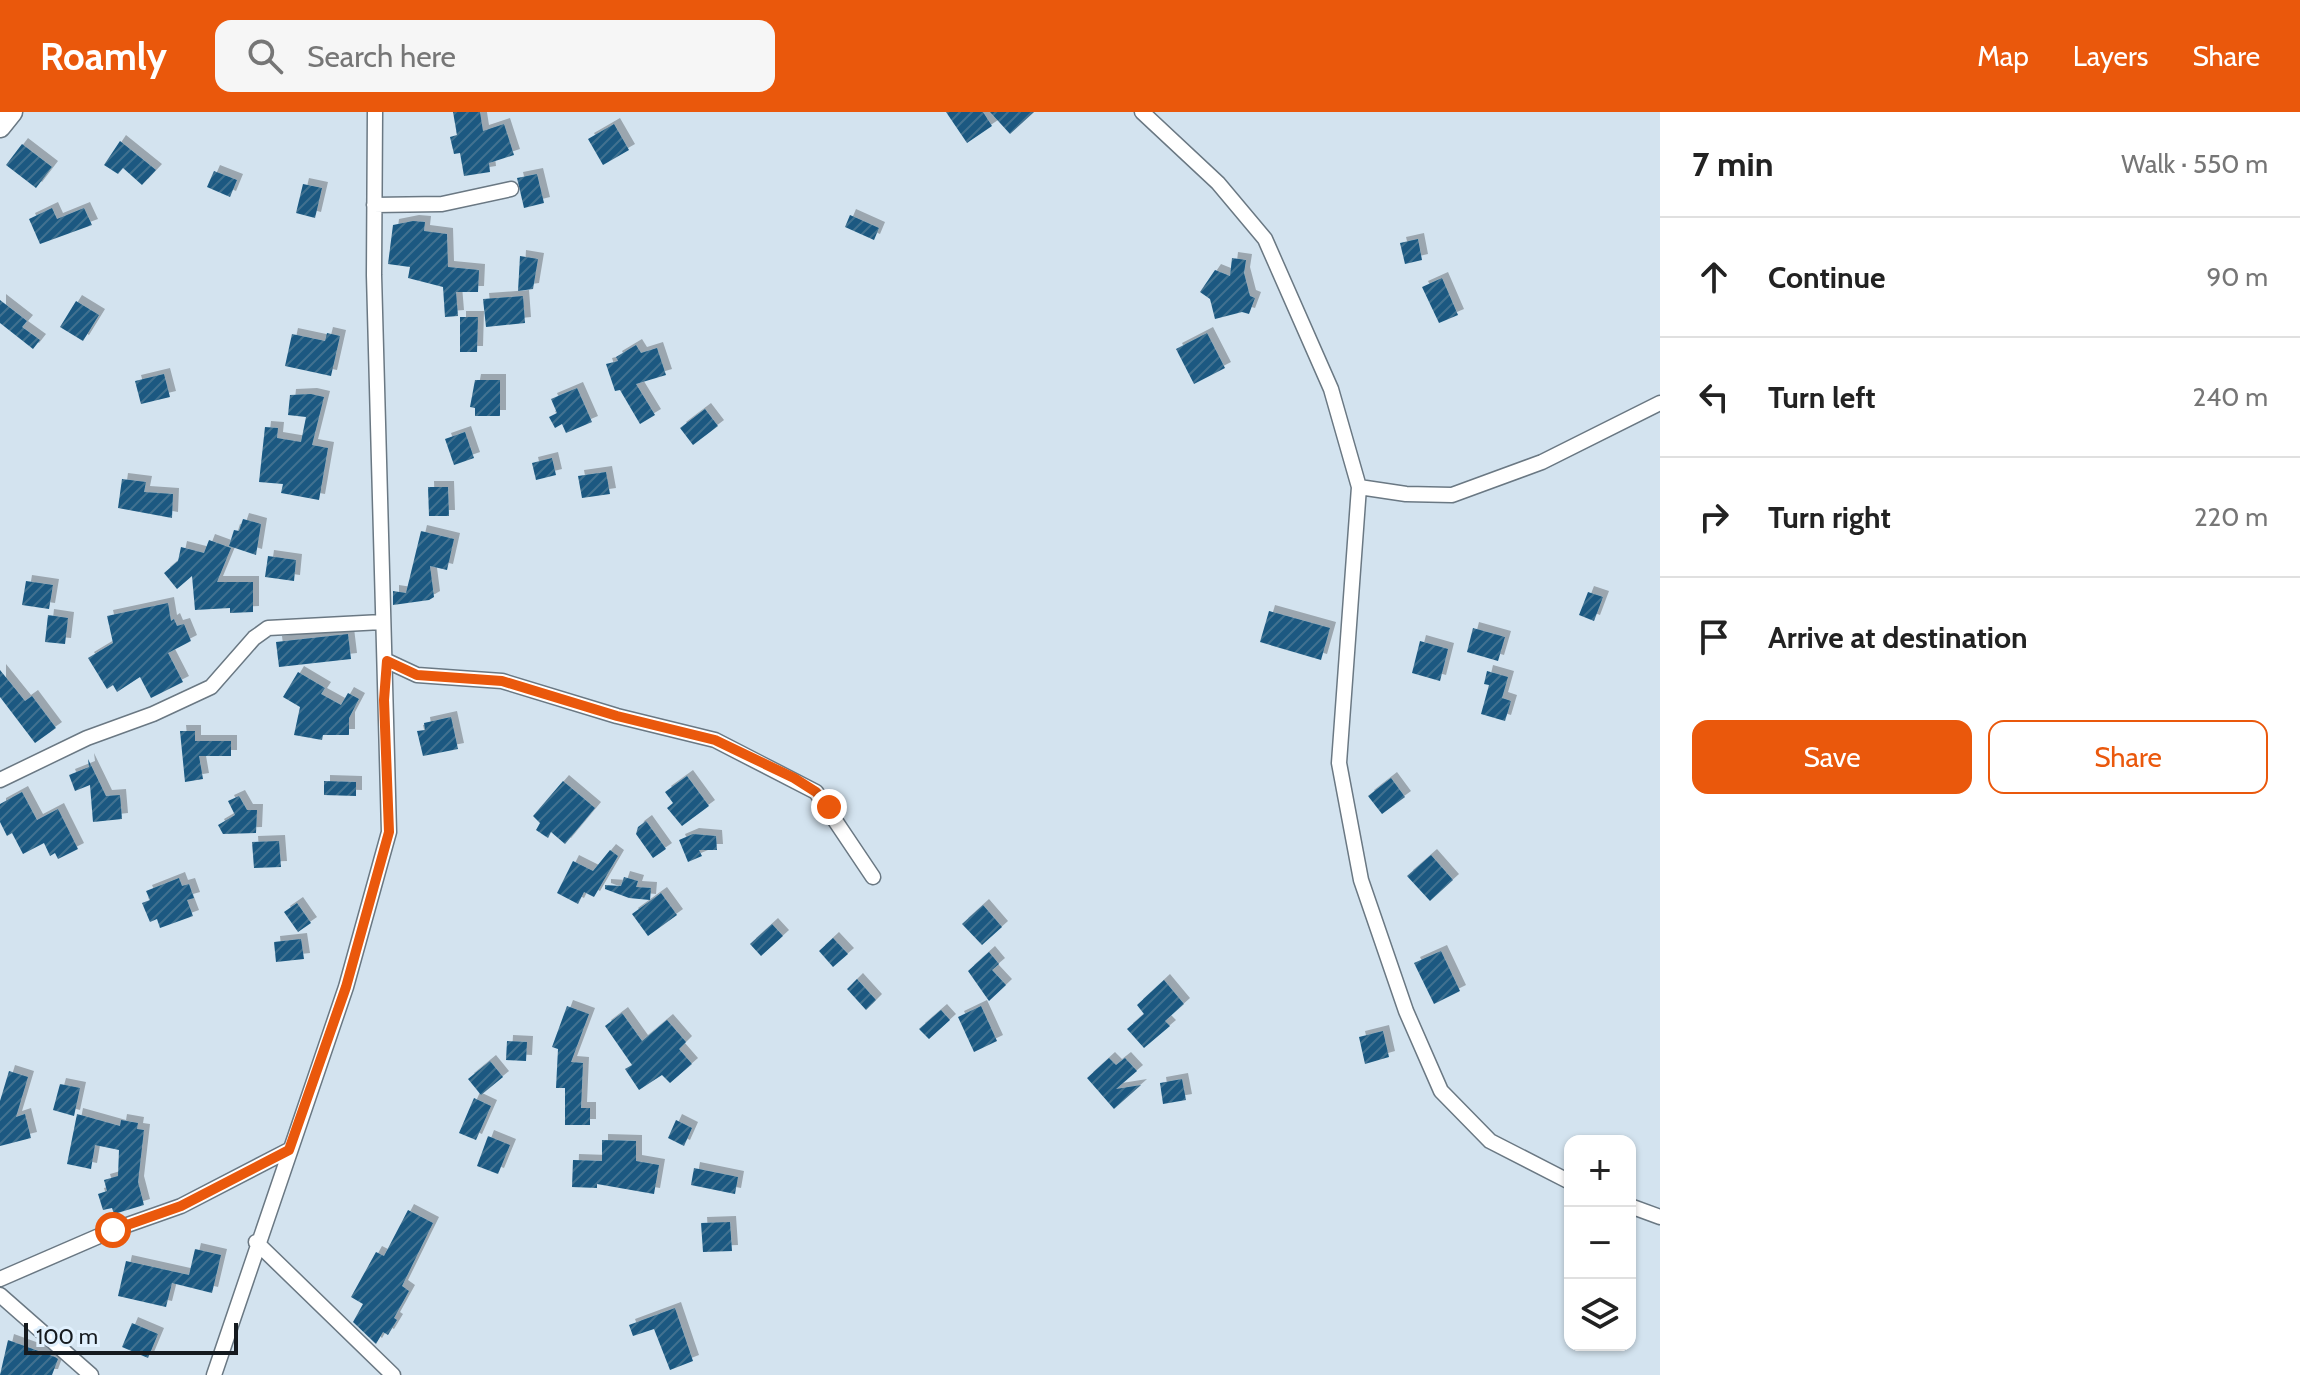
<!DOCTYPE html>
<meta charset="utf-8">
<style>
body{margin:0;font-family:Cabin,sans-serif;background:#f6f6f6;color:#222}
.controls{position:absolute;right:24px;bottom:24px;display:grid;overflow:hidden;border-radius:16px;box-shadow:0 2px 6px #0004}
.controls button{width:72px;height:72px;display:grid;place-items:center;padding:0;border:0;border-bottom:2px solid #e0e0e0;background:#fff;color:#222;font:40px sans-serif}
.scale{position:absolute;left:24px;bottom:20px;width:214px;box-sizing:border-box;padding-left:8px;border:4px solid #151a1f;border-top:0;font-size:22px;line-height:28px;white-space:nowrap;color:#151a1f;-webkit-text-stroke:6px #e0f0fd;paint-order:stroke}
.stop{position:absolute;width:24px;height:24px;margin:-18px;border:6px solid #ea580c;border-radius:50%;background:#fff}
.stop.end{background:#ea580c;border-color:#fff;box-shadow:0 2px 8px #0008}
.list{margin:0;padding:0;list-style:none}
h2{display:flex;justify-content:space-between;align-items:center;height:104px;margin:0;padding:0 32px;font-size:34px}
h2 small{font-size:26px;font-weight:400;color:#767676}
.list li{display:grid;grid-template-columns:52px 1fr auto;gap:24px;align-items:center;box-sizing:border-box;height:120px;padding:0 32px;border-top:2px solid #e0e0e0}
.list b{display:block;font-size:30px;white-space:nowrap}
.list em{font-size:26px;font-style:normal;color:#767676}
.actions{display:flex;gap:16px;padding:24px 32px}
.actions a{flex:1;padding:18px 0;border:2px solid #ea580c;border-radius:16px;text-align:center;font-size:28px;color:#ea580c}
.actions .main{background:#ea580c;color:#fff}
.icon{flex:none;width:44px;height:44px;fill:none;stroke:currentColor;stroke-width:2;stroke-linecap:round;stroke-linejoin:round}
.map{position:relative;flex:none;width:1660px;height:1263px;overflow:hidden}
header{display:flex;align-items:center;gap:48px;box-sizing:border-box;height:112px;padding:0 40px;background:#ea580c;color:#fff}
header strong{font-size:38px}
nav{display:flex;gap:44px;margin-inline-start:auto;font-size:28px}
.search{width:560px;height:72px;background:#f6f6f6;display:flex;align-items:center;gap:20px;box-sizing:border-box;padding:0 28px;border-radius:16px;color:#767676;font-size:30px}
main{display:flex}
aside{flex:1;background:#fff}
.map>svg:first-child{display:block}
.building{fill:url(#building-hatch);filter:url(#shadow)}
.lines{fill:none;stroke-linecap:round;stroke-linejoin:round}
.street-casing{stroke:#6a7883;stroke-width:17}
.secondary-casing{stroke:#6a7883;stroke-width:23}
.street{stroke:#fff;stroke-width:14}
.secondary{stroke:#fff;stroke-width:20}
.route{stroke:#ea580c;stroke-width:10}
</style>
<header>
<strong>Roamly</strong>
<div class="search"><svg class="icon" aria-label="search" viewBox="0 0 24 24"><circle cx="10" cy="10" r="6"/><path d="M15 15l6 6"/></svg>Search here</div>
<nav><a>Map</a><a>Layers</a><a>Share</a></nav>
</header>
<main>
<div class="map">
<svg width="1660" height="1263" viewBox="0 0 1660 1263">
<defs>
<pattern id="building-hatch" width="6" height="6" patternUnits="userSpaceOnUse" patternTransform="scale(2)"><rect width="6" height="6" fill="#1a5981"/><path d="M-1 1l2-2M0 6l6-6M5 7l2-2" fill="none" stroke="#427190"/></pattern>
<filter id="shadow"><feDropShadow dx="6" dy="-6" stdDeviation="0" flood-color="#0004"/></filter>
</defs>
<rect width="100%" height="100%" fill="#d3e3ef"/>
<path class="building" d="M453 0H480L483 19 504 12 514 43 489 51 490 60 464 64 460 41 454 42 450 25 457 23Z
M946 0H983L992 14 967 31Z
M990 0H1034L1010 22Z
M614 12 629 38 603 53 588 27Z
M120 29 156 58 142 73 123 56 118 62 104 53Z
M22 32 52 55 36 76 6 53Z
M214 59 237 68 230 85 207 75Z
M537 62 544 91 524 96 517 66Z
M303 72 322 76 315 106 296 101Z
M52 96 57 107 84 96 92 113 40 132 29 107Z
M850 103 879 116 874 128 845 115Z
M413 109 425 110 424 119 447 122 448 155 479 158 478 180H456L458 204 445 205 443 175 408 166 410 155 388 152 393 113Z
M1418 127 1422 148 1405 152 1400 131Z
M520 144 538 147 533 177 518 179Z
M1232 146 1246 148 1244 161 1250 184 1255 186 1249 202 1242 200 1215 207 1210 187 1200 180 1215 158 1230 164Z
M1442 166 1458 203 1439 211 1422 175Z
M523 184 525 211 486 215 483 187Z
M0 188 27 209 22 215 40 228 33 237 0 211Z
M76 189 99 203 83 229 60 215Z
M460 205H478L477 240H460Z
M327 221 340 224 331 264 285 254 292 222 325 229Z
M1207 221 1225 256 1194 272 1176 237Z
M636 233 641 241 657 236 666 263 636 272 655 303 640 312 620 278 615 279 606 252 618 249 616 245Z
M164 262 170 285 141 292 135 269Z
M475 268H500V304H475V296L470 295Z
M577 276 592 310 566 321 562 312 555 316 549 305 557 301 551 287Z
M311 282 324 285 312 333 328 336 319 388 281 381 283 372 259 370 265 315 278 316 277 326 301 330 306 305 288 303 290 283Z
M705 297 718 314 693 333 680 316Z
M465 320 474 346 454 353 445 327Z
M552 346 556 363 536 368 532 351Z
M606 360 610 382 582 386 578 364Z
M122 367 146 370 144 380 173 382 172 406 118 396Z
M428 375H448L449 404H429Z
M243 407 261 412 256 443 229 434 234 418 239 419Z
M421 419 454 427 447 458 430 454 434 485 429 488 393 493V479L406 481Z
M209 428 231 436 217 470H253V500L230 501V496L195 498 192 464 177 477 164 461 178 449 181 435 204 441Z
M268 444 296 448 294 469 265 465Z
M26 469 53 473 49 497 22 493Z
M1588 480 1603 485 1594 509 1579 503Z
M168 491 171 509 174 507 177 514 184 512 191 529 168 541 183 570 151 586 140 565 117 580 113 573 107 577 88 546 113 531 107 504Z
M1269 499 1330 516 1321 548 1260 530Z
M48 503 68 506 65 532 45 530Z
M1473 516 1505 525 1498 549 1467 540Z
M348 522 351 547 279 555 276 530Z
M1420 529 1448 537 1440 569 1412 561Z
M0 558 25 589 32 584 56 616 35 631 0 585Z
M1487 559 1508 565 1502 586 1511 589 1505 609 1481 602 1489 573 1484 572Z
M298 560 325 576 321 582 341 593 348 581 359 587 349 606V623H323L322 628 294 623 300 595 283 585Z
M451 605 458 637 423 644 417 619 425 618 424 611Z
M180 619H195V629H231V644H199L203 667 185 670Z
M88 647 106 684 120 683 122 707 93 710 90 673 75 679 69 663 89 655Z
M687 664 709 694 682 714 667 696 673 691 665 680Z
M1391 666 1405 685 1382 702 1368 684Z
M324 669 356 670V684L324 683Z
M563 669 595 696 565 732 551 720 548 726 536 718 540 711 533 704Z
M22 680 37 708 58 697 78 737 58 747 55 741 50 744 44 731 23 742 12 721 7 724 0 710V692Z
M239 684 247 698H257L256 721 223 722 218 713 235 703 228 689Z
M646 709 666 737 653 746 636 722 638 715Z
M693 722 716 724 717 738H699L702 744 688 750 679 728Z
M279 729 281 755 254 756 252 730Z
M610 738 618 744 594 785 584 780 578 792 557 781 573 749 593 759Z
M1431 743 1453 768 1430 789 1407 764Z
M624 765 638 769 636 775 651 776 650 788 629 786 605 777V773L621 774Z
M179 766 182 774 189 772 194 786 187 788 193 804 160 816 157 807 150 810 142 791 150 788 146 779Z
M661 781 677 803 648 824 632 802Z
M297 791 311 811 298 820 284 800Z
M983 793 1002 815 982 833 962 812Z
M772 812 783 824 761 844 750 832Z
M833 826 848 842 833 855 819 839Z
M301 827 304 847 276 850 274 830Z
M1441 839 1460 879 1434 892 1414 851Z
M989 840 999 852 992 858 1006 873 989 889 968 859Z
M857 867 876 888 866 898 847 877Z
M1164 868 1184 892 1165 909 1170 914 1144 936 1127 917 1144 902 1137 893Z
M567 894 589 902 571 950 583 951 581 996H590V1013H565V976H556L558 937 552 935Z
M981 894 997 929 974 940 958 905Z
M941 898 950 908 929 927 919 917Z
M622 901 642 929 667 908 686 930 679 937 692 952 670 971 662 963 639 978 625 957 632 953 605 914Z
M1383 919 1389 945 1365 952 1359 925Z
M507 929 527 930 526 949 506 948Z
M1109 946 1116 953 1125 946 1137 959 1116 977 1141 973 1114 997 1087 966Z
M490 949 503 965 481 983 468 967Z
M9 959 28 965 16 1005 25 1002 31 1026 0 1034V989Z
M1182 967 1186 988 1163 992 1160 971Z
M60 972 80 976 74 1004 53 998Z
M474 986 491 994 476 1028 459 1021Z
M77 1002 120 1014 121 1008 138 1011 137 1017 144 1018 138 1070 144 1093 114 1102 112 1096 103 1098 98 1082 107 1079 104 1068 118 1064 119 1038 95 1033 91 1057 67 1052Z
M676 1008 692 1016 684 1034 668 1026Z
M488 1024 510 1033 498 1062 477 1054Z
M602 1028 636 1029V1049L659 1053 654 1082 597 1072V1076L572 1075 573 1048 602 1049Z
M694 1056 738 1065 735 1082 691 1073Z
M408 1098 433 1111 402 1174 409 1179 394 1206 397 1208 388 1223 383 1220 376 1232 353 1210 363 1192 351 1185 376 1140 384 1144Z
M730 1110 732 1139 703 1140 701 1111Z
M195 1137 221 1143 212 1181 172 1171 166 1195 118 1184 126 1149 189 1163Z
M675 1196 693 1249 670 1258 654 1217 633 1224 629 1213Z
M132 1211 158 1222 148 1246 122 1235Z
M8 1228 55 1245 58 1247 52 1263H0Z"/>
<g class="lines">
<g class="street-casing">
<path id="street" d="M1142 0 1218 71 1265 127 1331 277 1359 375 1339 651 1361 768 1406 899 1441 979 1490 1029 1570 1070
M374 93 442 92 511 77
M1359 375 1406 382 1452 383 1542 350 1660 291
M387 549 417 563 502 569 617 604 715 628 816 680 873 765
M0 668 87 626 153 602 211 575 254 526 268 516 382 510
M1630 1094 1660 1105
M256 1130 393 1263
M0 1167 113 1118 181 1094 289 1038
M0 1183 91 1263
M214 1263 346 875 389 720 374 163 375 0"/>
</g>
<g class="secondary-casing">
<path id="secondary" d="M0 15 12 0"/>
</g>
<use href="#street" class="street"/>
<use href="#secondary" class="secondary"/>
</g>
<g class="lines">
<path class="route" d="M113 1118 181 1094 289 1038 346 875 389 720 384 588 387 549 417 563 502 569 617 604 715 628 794 666 816 680 829 695"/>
</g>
</svg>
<div class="controls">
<button>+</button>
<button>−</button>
<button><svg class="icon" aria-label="layers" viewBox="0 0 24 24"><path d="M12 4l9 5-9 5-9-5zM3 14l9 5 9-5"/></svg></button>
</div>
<div class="scale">100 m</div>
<div class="stop" style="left:113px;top:1118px"></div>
<div class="stop end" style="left:829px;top:695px"></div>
</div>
<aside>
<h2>7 min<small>Walk · 550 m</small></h2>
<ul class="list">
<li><svg class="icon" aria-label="ahead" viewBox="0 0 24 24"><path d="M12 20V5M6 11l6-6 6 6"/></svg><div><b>Continue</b></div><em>90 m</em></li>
<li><svg class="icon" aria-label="left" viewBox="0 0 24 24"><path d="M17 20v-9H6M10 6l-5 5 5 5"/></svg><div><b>Turn left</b></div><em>240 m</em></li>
<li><svg class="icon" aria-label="right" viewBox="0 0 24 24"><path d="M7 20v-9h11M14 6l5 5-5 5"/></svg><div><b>Turn right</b></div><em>220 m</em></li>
<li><svg class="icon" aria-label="arrive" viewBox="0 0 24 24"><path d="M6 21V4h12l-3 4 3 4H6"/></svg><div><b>Arrive at destination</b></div></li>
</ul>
<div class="actions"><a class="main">Save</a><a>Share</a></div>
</aside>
</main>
